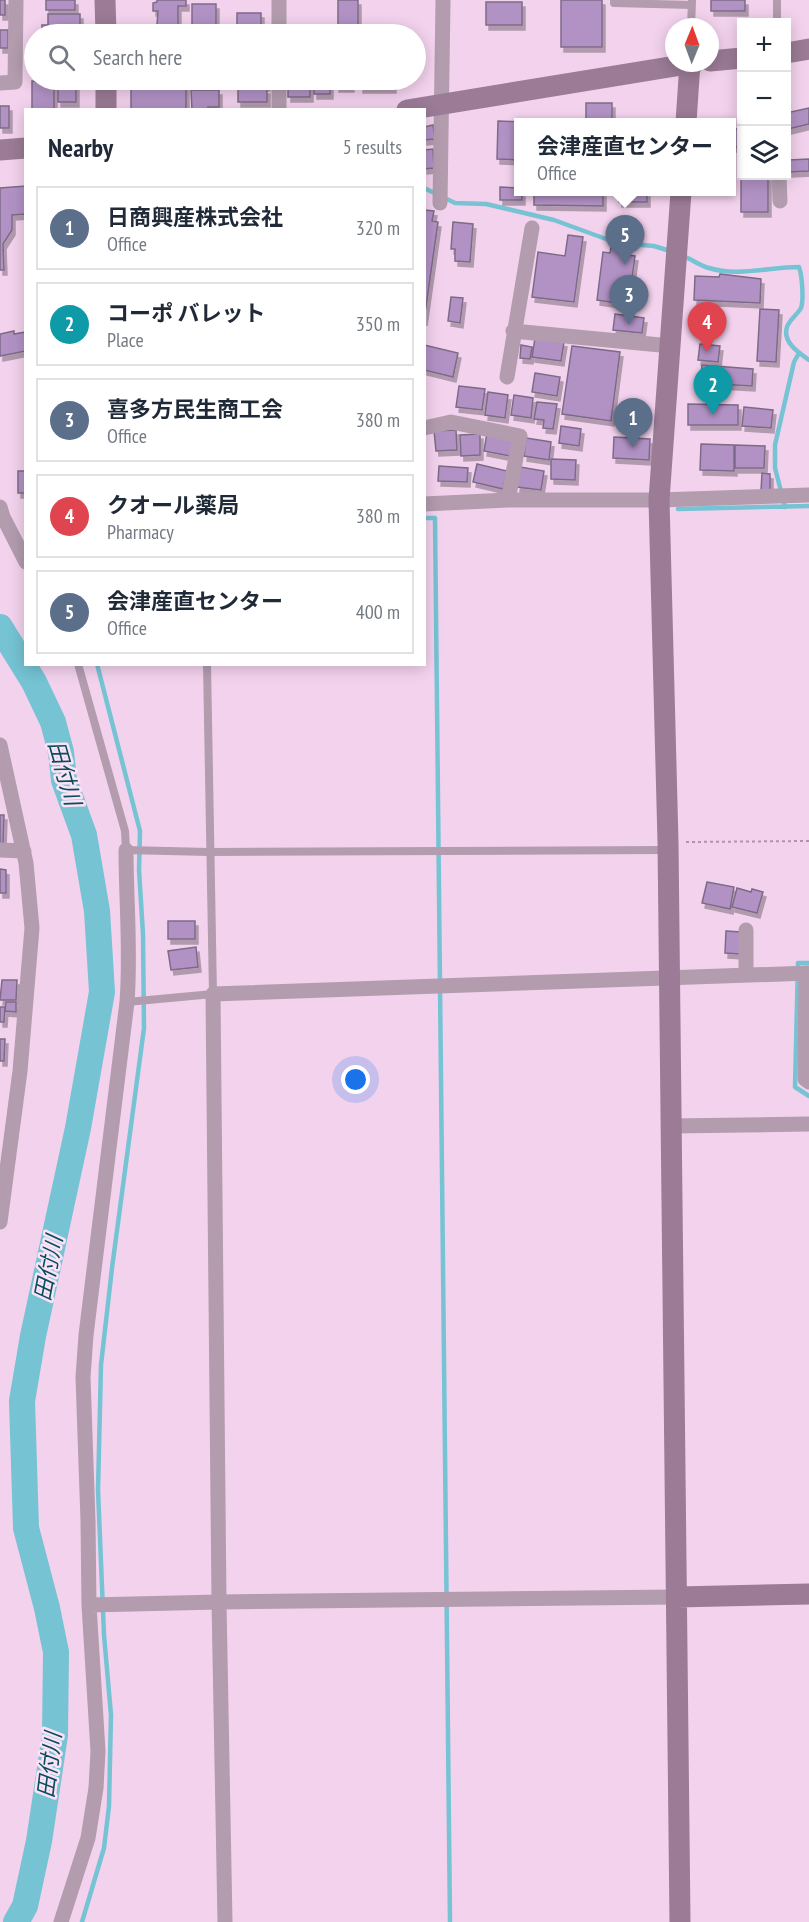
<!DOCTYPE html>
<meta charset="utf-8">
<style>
body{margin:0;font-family:"PT Sans Narrow","Noto Sans JP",sans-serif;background:#f2f2f3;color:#1f2937}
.controls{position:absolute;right:18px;top:18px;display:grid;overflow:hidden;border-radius:0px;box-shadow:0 3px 15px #0003}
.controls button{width:54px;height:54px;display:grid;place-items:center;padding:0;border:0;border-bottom:2px solid #e0e1e3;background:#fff;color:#1f2937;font:30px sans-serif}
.compass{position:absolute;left:665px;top:18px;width:54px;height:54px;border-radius:50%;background:#fff;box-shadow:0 3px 15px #0003;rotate:1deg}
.you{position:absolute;left:356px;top:1080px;width:21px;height:21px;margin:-15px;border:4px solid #fff;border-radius:50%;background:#1a73e8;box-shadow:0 0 0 9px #1a73e833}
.badge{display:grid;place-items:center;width:39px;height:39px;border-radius:50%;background:#206e3e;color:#fff;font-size:20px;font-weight:700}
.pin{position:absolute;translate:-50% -50px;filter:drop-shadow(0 2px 3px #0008)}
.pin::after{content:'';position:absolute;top:32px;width:21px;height:18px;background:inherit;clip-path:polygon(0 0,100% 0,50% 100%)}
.popup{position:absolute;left:514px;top:118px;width:222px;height:78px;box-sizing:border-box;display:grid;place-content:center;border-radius:0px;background:#fff;filter:drop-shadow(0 2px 4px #0005);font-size:20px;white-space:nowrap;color:#747a83}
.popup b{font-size:22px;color:#1f2937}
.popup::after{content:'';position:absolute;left:50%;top:100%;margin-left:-12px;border:12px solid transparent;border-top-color:#fff}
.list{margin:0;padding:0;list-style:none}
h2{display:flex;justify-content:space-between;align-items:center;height:78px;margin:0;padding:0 24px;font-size:26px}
h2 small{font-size:20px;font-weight:400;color:#747a83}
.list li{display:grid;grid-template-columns:39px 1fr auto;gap:18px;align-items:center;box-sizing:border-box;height:84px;margin:0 12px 12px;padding:0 12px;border:2px solid #e0e1e3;border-radius:0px}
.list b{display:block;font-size:22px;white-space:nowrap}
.list p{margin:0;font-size:20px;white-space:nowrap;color:#747a83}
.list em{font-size:20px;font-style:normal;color:#747a83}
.icon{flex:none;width:33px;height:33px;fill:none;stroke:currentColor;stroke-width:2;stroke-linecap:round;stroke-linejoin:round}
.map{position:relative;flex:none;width:809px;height:1922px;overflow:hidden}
.search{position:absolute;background:#fff;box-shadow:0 3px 15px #0003;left:24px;top:24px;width:402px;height:66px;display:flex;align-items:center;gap:15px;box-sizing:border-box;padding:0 21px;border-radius:33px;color:#747a83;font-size:22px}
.panel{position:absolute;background:#fff;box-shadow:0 3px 15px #0003;left:24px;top:108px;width:402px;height:558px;border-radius:0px}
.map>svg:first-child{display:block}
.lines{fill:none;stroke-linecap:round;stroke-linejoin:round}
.stream{stroke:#75c3d3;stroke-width:4.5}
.river{stroke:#75c3d3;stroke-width:26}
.building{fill:#b292c5;stroke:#7d6b88;stroke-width:1.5;filter:url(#shadow)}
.path{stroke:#af95aa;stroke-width:2;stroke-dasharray:3 3;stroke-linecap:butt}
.lane{stroke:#b29cae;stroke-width:8}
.street{stroke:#b29cae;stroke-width:15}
.secondary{stroke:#9b7b96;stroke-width:21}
.labels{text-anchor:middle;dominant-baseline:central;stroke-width:5;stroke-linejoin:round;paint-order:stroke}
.water-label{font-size:22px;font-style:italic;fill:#084f5b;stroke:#fce2f7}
</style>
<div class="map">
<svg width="809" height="1922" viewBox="0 0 809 1922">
<defs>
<filter id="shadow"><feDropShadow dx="3" dy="5" stdDeviation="0" flood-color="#0004"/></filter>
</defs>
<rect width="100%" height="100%" fill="#f3d2ed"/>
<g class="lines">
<path class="stream" d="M424 188 455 203 486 204 554 220 617 243 654 246 670 251
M683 256C692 259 700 266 709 268 738 277 770 267 799 267 802 275 804 300 801 308 797 315 789 320 787 327 782 342 799 353 809 360
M785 507 775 468V445L794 362 799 353
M678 509 809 506
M424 518H435L450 1922
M809 963H798L795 1087 809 1096
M82 1922 104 1848 109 1806 111 1715 104 1635 98 1490 101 1365 112 1268 144 1028 143 934 139 870 140 831 97 664"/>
<path class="river" d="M0 627 34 682 53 722 61 752 64 780 84 835 97 911 102 992 78 1128 33 1336 22 1401 26 1528 47 1608 56 1652 55 1735 39 1841 25 1906 16 1922"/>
</g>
<path class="building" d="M0 0H5V15H0Z
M46 0H75V10H46Z
M157 0H186V6H178V25H157L158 11H153V3L157 2Z
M338 0H358V26H338Z
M561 0H602V47H561Z
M711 0H745V11H711Z
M486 2H522V25H486Z
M192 4H216V34H192Z
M237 13H261V28H237Z
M48 14H80V34H42V25H48Z
M286 27H309V34H286Z
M0 30H8V48H0Z
M336 31H355V34H336Z
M131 80H186V110H131Z
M245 80H267V86L245 87Z
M288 80H310V97H288Z
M314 80H330V94H314Z
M337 80H351V87H336Z
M360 80H393V88H360Z
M32 81H54V110H32Z
M58 81H76V102H58Z
M238 89H267V102H238Z
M191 90H219V107H208V110H192Z
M586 103H612V122H575H586Z
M0 106H9V128H0Z
M809 108V124L788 129 786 113Z
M741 115 742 176H768V212H741V147H732V129H741Z
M498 121 525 122H518V166V160L497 159Z
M433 125 435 139 424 140V127Z
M433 149 434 168 424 169V150Z
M809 159V171L789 172V160Z
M26 186V214L12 215V230L3 244 4 270H0V188Z
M500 187 518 188V192H522V200H500Z
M534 192H603V206L534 205Z
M619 192H647V202H619Z
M424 210 434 211 432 221 438 222 424 321Z
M453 222 473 224 470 262 455 261V249H451Z
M568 235 583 237 574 302 532 297 538 252 565 256Z
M611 247 622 248 621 254 635 256 630 293 618 292 617 303 597 300 603 252 610 253Z
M720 274 761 279 760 303 694 300 695 276 719 277Z
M451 297 463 298 460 323 448 321Z
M760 309 779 310 776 362 757 361Z
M615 314 644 318 642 333 613 330Z
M14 331V334L26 332V351L0 356V334Z
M535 338 564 342 561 361 532 357Z
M700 344 720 346 718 362 698 360Z
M424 345 458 353 453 377 424 370Z
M521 345 532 347 530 359 520 358Z
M572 346 620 352 611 421 562 414Z
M702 365 753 369 752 386 700 383Z
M535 373 560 377 557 396 532 392Z
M459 386 485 389 482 410 456 407Z
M488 392 508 395 505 418 485 415Z
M514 395 533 398 531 418 511 415Z
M537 402 557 404 553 429 543 428 544 420 534 419Z
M688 404 738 405V425H688Z
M744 407 773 410 771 428 742 426Z
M561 426 581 429 579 446 559 443Z
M456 430 457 450 436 451 434 431Z
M487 433 513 439 510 456 484 451Z
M480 434V455L461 456 460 435Z
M614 437 650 439 649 460 613 458Z
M526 438 551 442 549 460 524 456Z
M701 444 734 445V471L700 470Z
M735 445 765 446 764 468H735Z
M551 459 576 460 575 480 551 479Z
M477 464 507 471 503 489 473 482Z
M439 466 468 468 467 482 438 481Z
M520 467 544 471 541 490 517 487Z
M18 471H26V493H18Z
M762 473 770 474V491H761Z
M0 815H4L3 844H0Z
M0 869 6 870V893H0Z
M707 882 734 887 730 909 702 903Z
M737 888 751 892 752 889 763 892 757 913 732 907Z
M168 921H195V939H168Z
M726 931 741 932 740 954 725 953Z
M196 947 198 967 171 970 168 951Z
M2 980H17L16 1000H0Z
M6 1002H16V1012L5 1011Z
M0 1007H5L4 1022H0Z
M0 1039H5L4 1061H0Z"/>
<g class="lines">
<path class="path" d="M686 842 809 841"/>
<path class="lane" d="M614 0V3L692 5
M777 0V22
M691 27 692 1
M78 664 125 831 126 850 209 852 666 850
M127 1002 213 994 207 664"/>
<path class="street" d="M279 34V0
M0 83 15 82 16 0
M279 110V80
M779 176 780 201
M440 203 443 0
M513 331 671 346
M507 377 532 228
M424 428 451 422 520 436 508 500
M424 504 508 500H659L809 495
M0 507 3 517 26 562
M0 745 26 863 32 928 20 1071 0 1222
M0 850 24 851
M746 930V975
M806 973 805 1079 809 1082
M670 1126 809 1124
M89 1605 219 1602 677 1597
M61 1922 88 1838 96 1788 98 1751 89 1605 88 1521 83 1377 86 1335 127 1002C131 951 126 901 126 850
M225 1922 219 1602 213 994 809 973"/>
<path class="secondary" d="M105 0 106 34
M786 53 809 49
M710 61 742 58
M106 110V80
M407 110 694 63
M686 122 690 63
M0 150 26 148
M677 1597 809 1594
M680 1922 668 842 659 500 681 192"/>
</g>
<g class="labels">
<g class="water-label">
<text transform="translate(65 773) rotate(74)">田付川</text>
<text transform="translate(48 1268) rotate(-79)">田付川</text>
<text transform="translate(49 1765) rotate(-83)">田付川</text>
</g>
</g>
</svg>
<div class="controls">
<button>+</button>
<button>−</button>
<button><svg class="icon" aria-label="layers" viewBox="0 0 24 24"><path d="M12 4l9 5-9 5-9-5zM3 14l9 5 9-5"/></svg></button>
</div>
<svg class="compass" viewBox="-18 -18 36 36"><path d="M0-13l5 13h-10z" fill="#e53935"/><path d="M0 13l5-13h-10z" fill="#747a83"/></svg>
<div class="you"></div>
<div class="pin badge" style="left:633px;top:448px;background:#5c6f8a">1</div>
<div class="pin badge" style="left:713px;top:415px;background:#0f9aa8">2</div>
<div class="pin badge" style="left:629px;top:325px;background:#5c6f8a">3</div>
<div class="pin badge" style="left:707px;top:352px;background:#e0444e">4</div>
<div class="pin badge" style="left:625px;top:265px;background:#5c6f8a">5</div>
<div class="popup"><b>会津産直センター</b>Office</div>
<div class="search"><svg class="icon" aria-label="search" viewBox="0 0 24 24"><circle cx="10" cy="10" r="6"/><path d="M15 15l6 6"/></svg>Search here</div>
<section class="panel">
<h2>Nearby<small>5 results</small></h2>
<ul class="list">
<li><span class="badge" style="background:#5c6f8a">1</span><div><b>日商興産株式会社</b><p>Office</p></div><em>320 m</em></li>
<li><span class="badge" style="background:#0f9aa8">2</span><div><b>コーポ バレット</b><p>Place</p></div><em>350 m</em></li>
<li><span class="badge" style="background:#5c6f8a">3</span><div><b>喜多方民生商工会</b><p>Office</p></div><em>380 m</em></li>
<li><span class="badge" style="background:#e0444e">4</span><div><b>クオール薬局</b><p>Pharmacy</p></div><em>380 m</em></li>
<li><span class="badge" style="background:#5c6f8a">5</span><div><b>会津産直センター</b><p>Office</p></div><em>400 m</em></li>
</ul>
</section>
</div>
